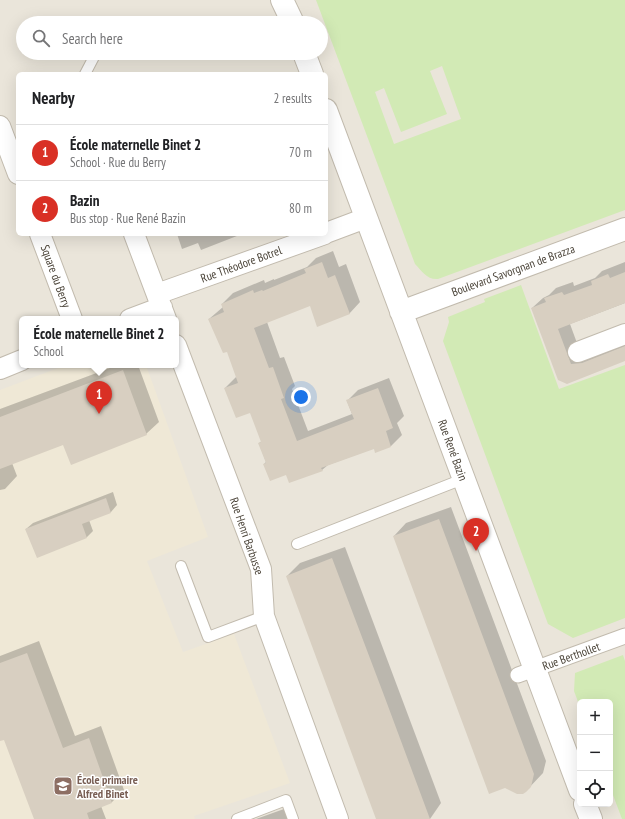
<!DOCTYPE html>
<meta charset="utf-8">
<style>
body{margin:0;font-family:"PT Sans Narrow",sans-serif;background:#f2f2f2;color:#202124}
.controls{position:absolute;right:12px;bottom:12px;display:grid;overflow:hidden;border-radius:6px;box-shadow:0 4px 16px #0002}
.controls button{width:36px;height:36px;display:grid;place-items:center;padding:0;border:0;border-bottom:1px solid #e0e0e0;background:#fff;color:#202124;font:20px sans-serif}
.you{position:absolute;left:301px;top:397px;width:14px;height:14px;margin:-10px;border:3px solid #fff;border-radius:50%;background:#1a73e8;box-shadow:0 0 0 6px #1a73e833}
.badge{display:grid;place-items:center;width:26px;height:26px;border-radius:50%;background:#d93025;color:#fff;font-size:13px;font-weight:700}
.pin{position:absolute;translate:-50% -33px;filter:drop-shadow(0 1px 2px #0008)}
.pin::after{content:'';position:absolute;top:21px;width:14px;height:12px;background:inherit;clip-path:polygon(0 0,100% 0,50% 100%)}
.popup{position:absolute;left:19px;top:316px;width:160px;height:52px;box-sizing:border-box;display:grid;place-content:center;border-radius:6px;background:#fff;filter:drop-shadow(0 1px 3px #0005);font-size:13px;white-space:nowrap;color:#757577}
.popup b{font-size:15px;color:#202124}
.popup::after{content:'';position:absolute;left:50%;top:100%;margin-left:-8px;border:8px solid transparent;border-top-color:#fff}
.list{margin:0;padding:0;list-style:none}
h2{display:flex;justify-content:space-between;align-items:center;height:52px;margin:0;padding:0 16px;font-size:17px}
h2 small{font-size:13px;font-weight:400;color:#757577}
.list li{display:grid;grid-template-columns:26px 1fr auto;gap:12px;align-items:center;box-sizing:border-box;height:56px;padding:0 16px;border-top:1px solid #e0e0e0}
.list b{display:block;font-size:15px;white-space:nowrap}
.list p{margin:0;font-size:13px;white-space:nowrap;color:#757577}
.list em{font-size:13px;font-style:normal;color:#757577}
.icon{flex:none;width:22px;height:22px;fill:none;stroke:currentColor;stroke-width:2;stroke-linecap:round;stroke-linejoin:round}
.map{position:relative;flex:none;width:625px;height:819px;overflow:hidden}
.search{position:absolute;background:#fff;box-shadow:0 4px 16px #0002;left:16px;top:16px;width:312px;height:44px;display:flex;align-items:center;gap:10px;box-sizing:border-box;padding:0 14px;border-radius:22px;color:#757577;font-size:15px}
.panel{position:absolute;background:#fff;box-shadow:0 4px 16px #0002;left:16px;top:72px;width:312px;height:164px;border-radius:6px}
.map>svg:first-child{display:block}
.residential{fill:#eae5da;fill-rule:evenodd}
.education{fill:#efe8d6}
.green{fill:#d2eab5;fill-rule:evenodd}
.shadow{fill:#0003}
.building{fill:#d8cfc1}
.lines{fill:none;stroke-linecap:round;stroke-linejoin:round}
.service-casing{stroke:#c2bbae;stroke-width:12}
.pedestrian-casing{stroke:#c2bbae;stroke-width:17}
.minor-casing{stroke:#c2bbae;stroke-width:22}
.tertiary-casing{stroke:#c2bbae;stroke-width:24}
.service{stroke:#fff;stroke-width:10}
.pedestrian{stroke:#fff;stroke-width:15}
.minor{stroke:#fff;stroke-width:20}
.tertiary{stroke:#fff;stroke-width:22}
.labels{text-anchor:middle;dominant-baseline:central;stroke-width:3;stroke-linejoin:round;paint-order:stroke}
.street-label{font-size:12px;fill:#4b4439;stroke:#fff}
.education-label{font-size:12px;font-weight:bold;fill:#785e54;stroke:#fff;text-anchor:start}
</style>
<div class="map">
<svg width="625" height="819" viewBox="0 0 625 819">
<rect width="100%" height="100%" fill="#f6f3ec"/>
<path class="residential" d="M0 0H625V819H0ZM23 23H321V53H23ZM18 74H326V234H18ZM22 319H176V365H22ZM580 702H610V804H580Z"/>
<path class="education" d="M66 365H146L208 537 147 561 183 652 234 634 290 783 194 816 195 819H0V390Z"/>
<path class="green" d="M316 0H625V210L438 279C427 280 422 271 415 264ZM442 66 461 119 394 144 375 92 384 88 401 132 447 114 430 71Z
M521 285 559 389 625 365V618L573 638 548 624 443 341 449 322 448 317 485 302 484 299Z
M623 655 625 661V819H622L610 787V702H580V707L574 691 575 673Z"/>
<path class="shadow" d="M177 234H242L201 250 198 243 182 249Z
M333 251 339 267 346 264 360 302 349 314 310 305 267 322 280 358 284 357 295 386 292 389 308 431 352 414 347 401 358 390 389 378 404 416 397 423 402 435 391 446 374 448 328 465 322 470 287 474 264 464 266 462 259 443 262 441 251 412 225 388 237 376 228 351 209 319 223 307 222 304 233 293 264 280 265 283 274 279V280L307 267 316 258Z
M625 262V303L570 324 581 354 625 341V360L567 382 532 308 543 298 549 295 556 288 573 282 574 286 595 278 602 271Z
M118 365H138L159 422 146 434 64 444 12 463 17 476 5 489 0 490V409Z
M113 492 117 505 111 512 89 520 93 531 87 537 37 556 26 529 33 523Z
M451 507 546 761 543 773 526 791 394 536 406 523Z
M345 547 441 803 430 819H378L287 576 300 563Z
M39 641 75 736 101 726 124 790 112 802 101 806 106 819H35L5 739 0 740V656Z
M284 809 288 819H256Z"/>
<path class="building" d="M322 262 328 278 335 275 350 314 317 327 310 306 254 328 269 368 273 367 284 398 281 399 297 441 354 419 346 400 378 388 393 428 386 431 391 447 375 453 374 449 321 468 323 471 289 483 286 475 270 481 263 464 266 463 258 443 261 442 250 413 236 418 224 388 238 383 227 352 223 353 208 319 224 312 221 304 253 290 254 293 262 290 263 291 306 273 304 269Z
M625 272V303L558 329 571 364 582 363 625 346V361L567 384 558 380 531 308 546 302 544 298 562 292 564 295 592 285 591 281 608 274 610 278Z
M123 370 147 435 71 465 63 445 0 469V417Z
M106 498 111 513 82 524 87 538 37 558 25 529Z
M439 519 534 774 531 787 526 792 523 794H517L505 788 489 794 393 536Z
M332 558 385 698 430 819H376L286 576Z
M27 653 63 748 89 738 112 803 87 813 89 819H34L4 740 0 741V663Z"/>
<g class="lines">
<g class="service-casing">
<path id="service" d="M85 74 96 53
M297 544 463 479
M181 566 208 637 264 616
M237 819 286 800 293 819"/>
</g>
<g class="pedestrian-casing">
<path id="pedestrian" d="M518 675 625 636"/>
</g>
<g class="minor-casing">
<path id="minor" d="M0 126 18 174
M326 233 366 218
M40 234 72 319
M134 234 166 319
M157 294 325 234
M130 319 162 307
M176 345 261 569 264 616 338 819
M578 352 625 334
M0 369 22 360"/>
</g>
<g class="tertiary-casing">
<path id="tertiary" d="M282 0 293 23
M304 53 312 74
M326 110 580 790
M401 312 625 229
M585 804 591 819"/>
</g>
<use href="#service" class="service"/>
<use href="#pedestrian" class="pedestrian"/>
<use href="#minor" class="minor"/>
<use href="#tertiary" class="tertiary"/>
</g>
<defs>
<g id="school-square" transform="scale(1)"><rect x="-9" y="-9" width="18" height="18" rx="4" fill="#8d6e63" stroke="#fff"/><path d="M0-5L7-2L0 1L-7-2ZM-4 1L0 2.5L4 1V4Q0 6-4 4Z" fill="#fff"/></g>
</defs>
<g fill-rule="evenodd">
<use href="#school-square" x="63" y="786"/>
</g>
<g class="labels">
<g class="street-label">
<text transform="translate(241 264) rotate(-20)">Rue Théodore Botrel</text>
<text transform="translate(513 270) rotate(-20)">Boulevard Savorgnan de Brazza</text>
<text transform="translate(56 276) rotate(70)">Square du Berry</text>
<text transform="translate(453 450) rotate(70)">Rue René Bazin</text>
<text transform="translate(247 536) rotate(71)">Rue Henri Barbusse</text>
<text transform="translate(571 656) rotate(-20)">Rue Berthollet</text>
</g>
<g class="education-label">
<text x="77" y="779">École primaire<tspan x="77" dy="14">Alfred Binet</tspan></text>
</g>
</g>
</svg>
<div class="controls">
<button>+</button>
<button>−</button>
<button><svg class="icon" aria-label="locate" viewBox="0 0 24 24"><circle cx="12" cy="12" r="6"/><path d="M12 2v4M12 18v4M2 12h4M18 12h4"/></svg></button>
</div>
<div class="you"></div>
<div class="pin badge" style="left:99px;top:414px">1</div>
<div class="popup"><b>École maternelle Binet 2</b>School</div>
<div class="pin badge" style="left:476px;top:551px">2</div>
<div class="search"><svg class="icon" aria-label="search" viewBox="0 0 24 24"><circle cx="10" cy="10" r="6"/><path d="M15 15l6 6"/></svg>Search here</div>
<section class="panel">
<h2>Nearby<small>2 results</small></h2>
<ul class="list">
<li><span class="badge">1</span><div><b>École maternelle Binet 2</b><p>School · Rue du Berry</p></div><em>70 m</em></li>
<li><span class="badge">2</span><div><b>Bazin</b><p>Bus stop · Rue René Bazin</p></div><em>80 m</em></li>
</ul>
</section>
</div>
